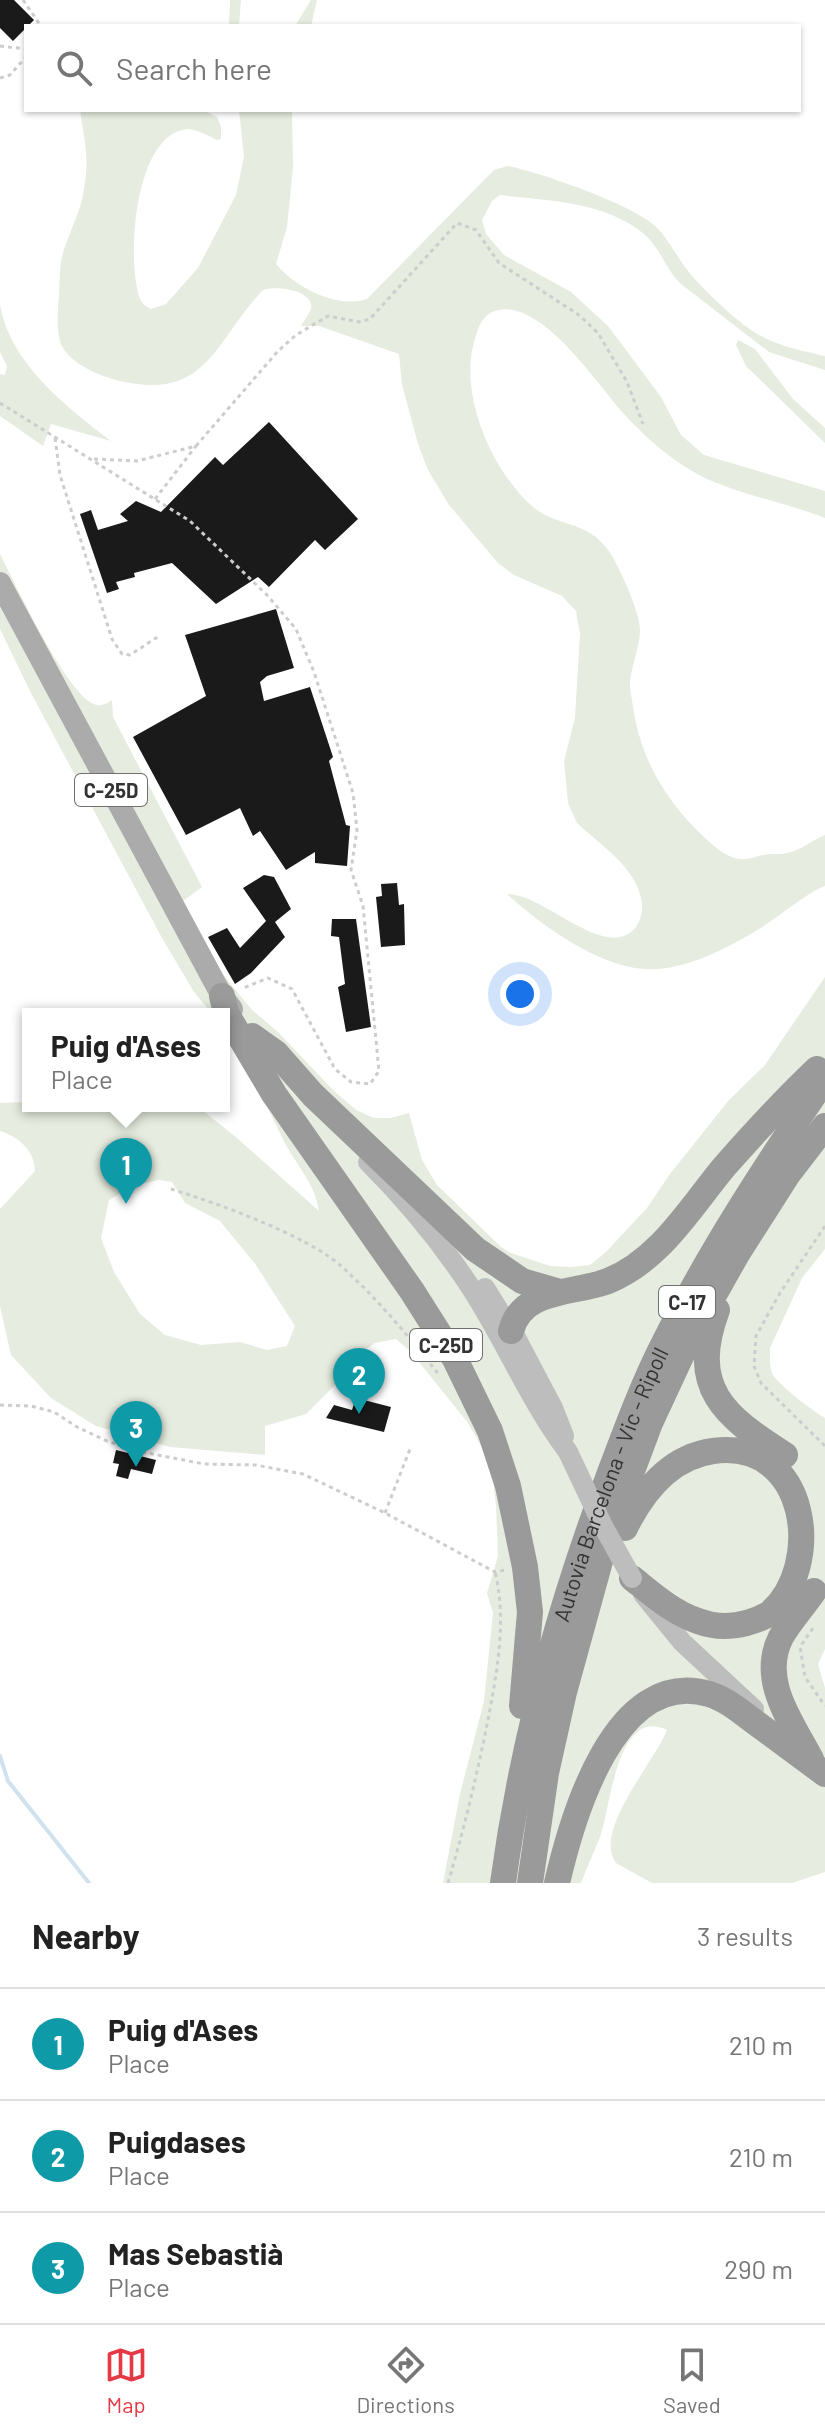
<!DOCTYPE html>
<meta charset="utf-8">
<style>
body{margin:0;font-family:Barlow,sans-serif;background:#f2f2f2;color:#222}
.you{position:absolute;left:520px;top:994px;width:28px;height:28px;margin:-20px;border:6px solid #fff;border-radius:50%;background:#1a73e8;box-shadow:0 0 0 12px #1a73e833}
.badge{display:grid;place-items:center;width:52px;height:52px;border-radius:50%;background:#e63946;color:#fff;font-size:26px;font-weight:700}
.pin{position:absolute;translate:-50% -66px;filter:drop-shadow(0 2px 4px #0008)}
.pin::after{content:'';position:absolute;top:42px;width:28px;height:24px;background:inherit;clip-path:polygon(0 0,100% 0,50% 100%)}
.popup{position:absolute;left:22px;top:1008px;width:208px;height:104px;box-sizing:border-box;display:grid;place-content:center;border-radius:0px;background:#fff;filter:drop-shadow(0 2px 6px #0005);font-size:26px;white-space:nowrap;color:#767676}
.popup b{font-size:30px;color:#222}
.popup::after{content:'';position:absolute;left:50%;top:100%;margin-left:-16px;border:16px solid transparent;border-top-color:#fff}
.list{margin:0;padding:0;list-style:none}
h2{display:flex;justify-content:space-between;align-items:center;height:104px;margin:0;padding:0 32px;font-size:34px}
h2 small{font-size:26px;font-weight:400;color:#767676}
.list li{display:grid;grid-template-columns:52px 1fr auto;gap:24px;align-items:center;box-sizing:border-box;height:112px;padding:0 32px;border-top:2px solid #e0e0e0}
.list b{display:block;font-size:30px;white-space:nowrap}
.list p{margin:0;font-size:26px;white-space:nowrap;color:#767676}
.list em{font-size:26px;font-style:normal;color:#767676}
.icon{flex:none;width:44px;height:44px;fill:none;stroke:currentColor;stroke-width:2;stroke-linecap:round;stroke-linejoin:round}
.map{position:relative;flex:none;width:825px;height:1883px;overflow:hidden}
.search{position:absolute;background:#fff;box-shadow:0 2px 6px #0004;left:24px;right:24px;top:24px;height:88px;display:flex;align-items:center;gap:20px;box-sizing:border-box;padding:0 28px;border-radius:0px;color:#767676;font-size:30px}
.sheet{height:440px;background:#fff}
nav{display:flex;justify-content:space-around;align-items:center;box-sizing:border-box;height:112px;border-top:2px solid #e0e0e0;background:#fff;font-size:22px;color:#767676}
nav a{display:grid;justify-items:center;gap:4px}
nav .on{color:#e63946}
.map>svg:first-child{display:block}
.green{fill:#e6ecdf;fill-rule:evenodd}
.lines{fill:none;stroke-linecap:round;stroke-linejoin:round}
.stream{stroke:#cfe2ee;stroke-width:4}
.building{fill:#1a1a1a}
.path{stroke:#cdcdcd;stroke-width:3;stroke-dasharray:4 4;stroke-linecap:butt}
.secondary{stroke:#bdbdbd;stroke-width:20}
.primary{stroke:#ababab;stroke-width:22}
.highway{stroke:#9a9a9a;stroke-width:26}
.secondary-bridge{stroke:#bdbdbd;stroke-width:20}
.labels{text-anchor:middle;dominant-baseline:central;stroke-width:8;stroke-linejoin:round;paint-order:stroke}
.shield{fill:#fff;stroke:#707070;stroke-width:2}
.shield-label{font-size:20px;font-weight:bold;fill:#333}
.street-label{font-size:22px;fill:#333;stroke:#fff}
</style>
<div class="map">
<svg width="825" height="1883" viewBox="0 0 825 1883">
<rect width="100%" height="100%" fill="#fff"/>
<path class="green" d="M230 0H241L239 26H229Z
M311 0H317L311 26H295Z
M80 110H203L217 117 221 127V139L217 140C209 136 196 129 188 129 134 133 127 258 139 296 141 303 145 306 151 309L166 304 198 268 236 195 244 157 239 110H292L293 167 287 227 276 264C295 287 337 309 367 299L494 170 508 166C542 173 631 204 655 226 668 238 677 257 688 271 701 288 742 327 761 336 781 347 803 351 825 356V370L769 352 681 284C666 270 660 247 644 234 605 201 548 201 500 195L492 201 482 220 486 234 504 255 571 292 608 326 661 397 681 435 704 455 825 491V518C784 502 739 495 699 475 671 460 646 438 624 414 599 387 538 292 492 312 481 317 477 331 474 342 459 395 492 471 532 506 556 528 591 519 612 556 622 574 639 610 640 630 640 647 631 666 630 683 630 693 633 704 634 713 643 764 668 803 704 837 716 848 728 860 745 859 751 859 757 856 763 855 771 853 779 855 787 853 800 851 812 840 825 835V886C809 891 776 919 759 929 730 947 691 967 657 969 607 973 543 927 507 894 544 893 607 964 636 927 641 920 643 911 642 903 637 867 601 846 577 823L568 803 564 761 575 718 580 633 576 611 562 596 514 575 498 563 449 505 428 470 418 444 402 384 399 354 319 326H301C304 321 309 314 311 309 315 290 275 285 263 290 213 343 207 403 116 380 98 375 69 363 61 344 56 331 58 309 59 295 60 281 59 266 63 253 69 233 79 215 83 195 90 159 85 144 80 110Z
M0 305C10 363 66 407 111 441L51 424 43 446 0 416V374L5 375 7 366 0 352Z
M738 340 755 349 793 399 825 428V443L746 366 736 345Z
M0 554C16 586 63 685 90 702 98 707 104 706 112 700L113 717 202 887 183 901 217 967 252 1010 278 1032 334 1091 356 1110 374 1118H391L409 1113 422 1160 437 1185 501 1247 511 1253 550 1266 571 1267 590 1265 605 1253 647 1208 670 1174 729 1100 765 1065 825 977V1249L802 1278 770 1348C770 1356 769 1368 773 1375 781 1387 813 1411 825 1418V1649L818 1664 825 1688V1872L792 1883H652L616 1863C592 1831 656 1760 667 1730 616 1705 610 1813 600 1837 594 1852 587 1867 581 1883H443L460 1794 484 1701 493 1613 487 1593 498 1556 496 1506 493 1480 484 1451 468 1423 411 1352 396 1339 375 1343 346 1363 335 1385 306 1414 265 1426V1455L170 1447 96 1426 51 1398 11 1355 0 1306V1209L35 1171C35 1151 19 1137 0 1131V1103L28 1102V1106H197L237 1138 319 1211C316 1186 298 1167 286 1145 264 1102 244 1058 224 1014H212L194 992 162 938 31 693 0 629ZM159 1180 172 1182 185 1203 220 1221 256 1265 295 1326 287 1346 267 1350 240 1342 201 1345 165 1335 140 1314 114 1272 101 1238 109 1200 135 1185Z"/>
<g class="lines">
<path class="stream" d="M0 1756 8 1781 89 1883"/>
</g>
<path class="building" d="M0 0H14L34 20 13 41 0 28Z
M269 422 358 519 325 550 315 540 269 587 258 577 216 604 172 563 134 573 135 577 116 582 119 589 107 593 80 514 91 510 98 530 128 521 120 514 136 501 161 512 215 457 223 465Z
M276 609 294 668 267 676 260 682 264 701 310 687 333 757 329 761 346 825 350 826 347 866 315 863V852L286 870 260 831 253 836 240 808 186 835 133 737 206 696 185 635Z
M264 875 274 877 291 909 275 922 285 937 251 973 235 984 208 937 227 928 240 948 266 921 243 888Z
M397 883 399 905 404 904 405 945 381 947 376 897 382 896 381 884Z
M332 919H356L371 1027 346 1032 338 987 345 984 339 937 331 936Z
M356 1398 391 1407 384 1432 326 1418 334 1405 352 1410Z
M116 1450 156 1460 152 1474 131 1469 128 1479 116 1476 119 1464 113 1463Z"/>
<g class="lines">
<path class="path" d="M23 0 41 26
M0 46 26 49
M0 78 10 75 26 57
M0 403 190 521 267 595 296 629 314 672 353 793 357 830 351 870 363 906 379 1071 370 1084 351 1082 335 1069 292 989 268 978 241 989
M55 438 60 475 112 639 122 654 130 655 159 636
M94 459 137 461 196 446 278 351 296 335 328 316 359 322 370 319 457 223 476 230 499 263 579 315 598 333 627 382 643 424
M155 499 196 446
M171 1189C217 1203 305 1235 340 1265 377 1298 410 1338 440 1376
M825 1226 780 1293 756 1336 754 1366 761 1383 825 1446
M0 1405 31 1406 54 1412 77 1427 107 1441 137 1451 204 1464 256 1465 303 1474 385 1513 495 1572 505 1570
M385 1513 410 1449
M813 1628 800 1647 805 1677 825 1706
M448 1883C464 1829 477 1775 488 1720 497 1672 507 1620 495 1572"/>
<path class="secondary" d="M368 1162C404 1198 439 1240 467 1282 504 1337 527 1397 568 1452
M485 1288 515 1336 553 1408 564 1436
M643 1594 682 1642 754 1709"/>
<path class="primary" d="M0 583 222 996 232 1009"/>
<g class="highway">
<path d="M222 996 226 1013 274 1094 412 1291 455 1359 490 1431 508 1486 525 1567 530 1612 522 1706"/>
<path d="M252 1036 276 1053 313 1095 475 1249 522 1281 560 1292"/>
<path d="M717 1310C688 1388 724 1416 785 1455"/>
<path d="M511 1331C522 1288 574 1294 608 1281 660 1260 690 1208 724 1167 754 1133 784 1100 817 1069"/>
<path d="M625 1528C643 1491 670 1457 713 1451 809 1438 825 1567 769 1614 747 1626 722 1630 698 1621 673 1613 652 1594 632 1578"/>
<path d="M811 1759C791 1721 759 1680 781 1637 790 1621 804 1606 814 1591"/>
<path id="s1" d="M503 1883C522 1743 558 1610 608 1478 625 1433 642 1386 664 1343 710 1251 767 1164 825 1079"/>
<path d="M530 1883 546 1773 564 1692 605 1543 650 1423 689 1339 737 1254 788 1174 825 1126"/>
<path d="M557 1883C572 1818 615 1666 709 1694 726 1699 741 1712 756 1723 779 1740 802 1757 825 1774"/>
</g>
<path class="secondary-bridge" d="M568 1452 603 1526 632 1578"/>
</g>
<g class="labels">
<g class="shield">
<rect x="75" y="774" width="72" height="32" rx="6"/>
<rect x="659" y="1286" width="56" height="32" rx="6"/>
<rect x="410" y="1329" width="72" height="32" rx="6"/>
</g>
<g class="shield-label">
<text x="111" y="790">C-25D</text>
<text x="687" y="1302">C-17</text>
<text x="446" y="1345">C-25D</text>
</g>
<g class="street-label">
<text stroke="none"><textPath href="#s1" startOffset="414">Autovia Barcelona - Vic - Ripoll</textPath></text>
</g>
</g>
</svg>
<div class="you"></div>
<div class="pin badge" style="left:126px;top:1204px;background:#0f9aa8">1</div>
<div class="popup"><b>Puig d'Ases</b>Place</div>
<div class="pin badge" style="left:359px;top:1414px;background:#0f9aa8">2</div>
<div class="pin badge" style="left:136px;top:1467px;background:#0f9aa8">3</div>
<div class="search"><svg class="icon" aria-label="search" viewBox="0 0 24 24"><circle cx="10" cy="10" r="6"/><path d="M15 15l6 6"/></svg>Search here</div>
</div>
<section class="sheet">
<h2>Nearby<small>3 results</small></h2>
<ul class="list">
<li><span class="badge" style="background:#0f9aa8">1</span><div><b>Puig d'Ases</b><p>Place</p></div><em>210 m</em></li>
<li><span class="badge" style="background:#0f9aa8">2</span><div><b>Puigdases</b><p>Place</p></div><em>210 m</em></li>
<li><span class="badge" style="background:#0f9aa8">3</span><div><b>Mas Sebastià</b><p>Place</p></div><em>290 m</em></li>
</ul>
</section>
<nav>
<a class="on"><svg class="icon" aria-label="map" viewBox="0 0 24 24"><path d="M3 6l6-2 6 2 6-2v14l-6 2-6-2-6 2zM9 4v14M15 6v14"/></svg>Map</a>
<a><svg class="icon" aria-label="directions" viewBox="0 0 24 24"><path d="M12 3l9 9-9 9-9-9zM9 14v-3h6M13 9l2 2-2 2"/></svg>Directions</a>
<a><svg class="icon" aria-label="saved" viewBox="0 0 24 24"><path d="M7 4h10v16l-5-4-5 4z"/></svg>Saved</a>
</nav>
